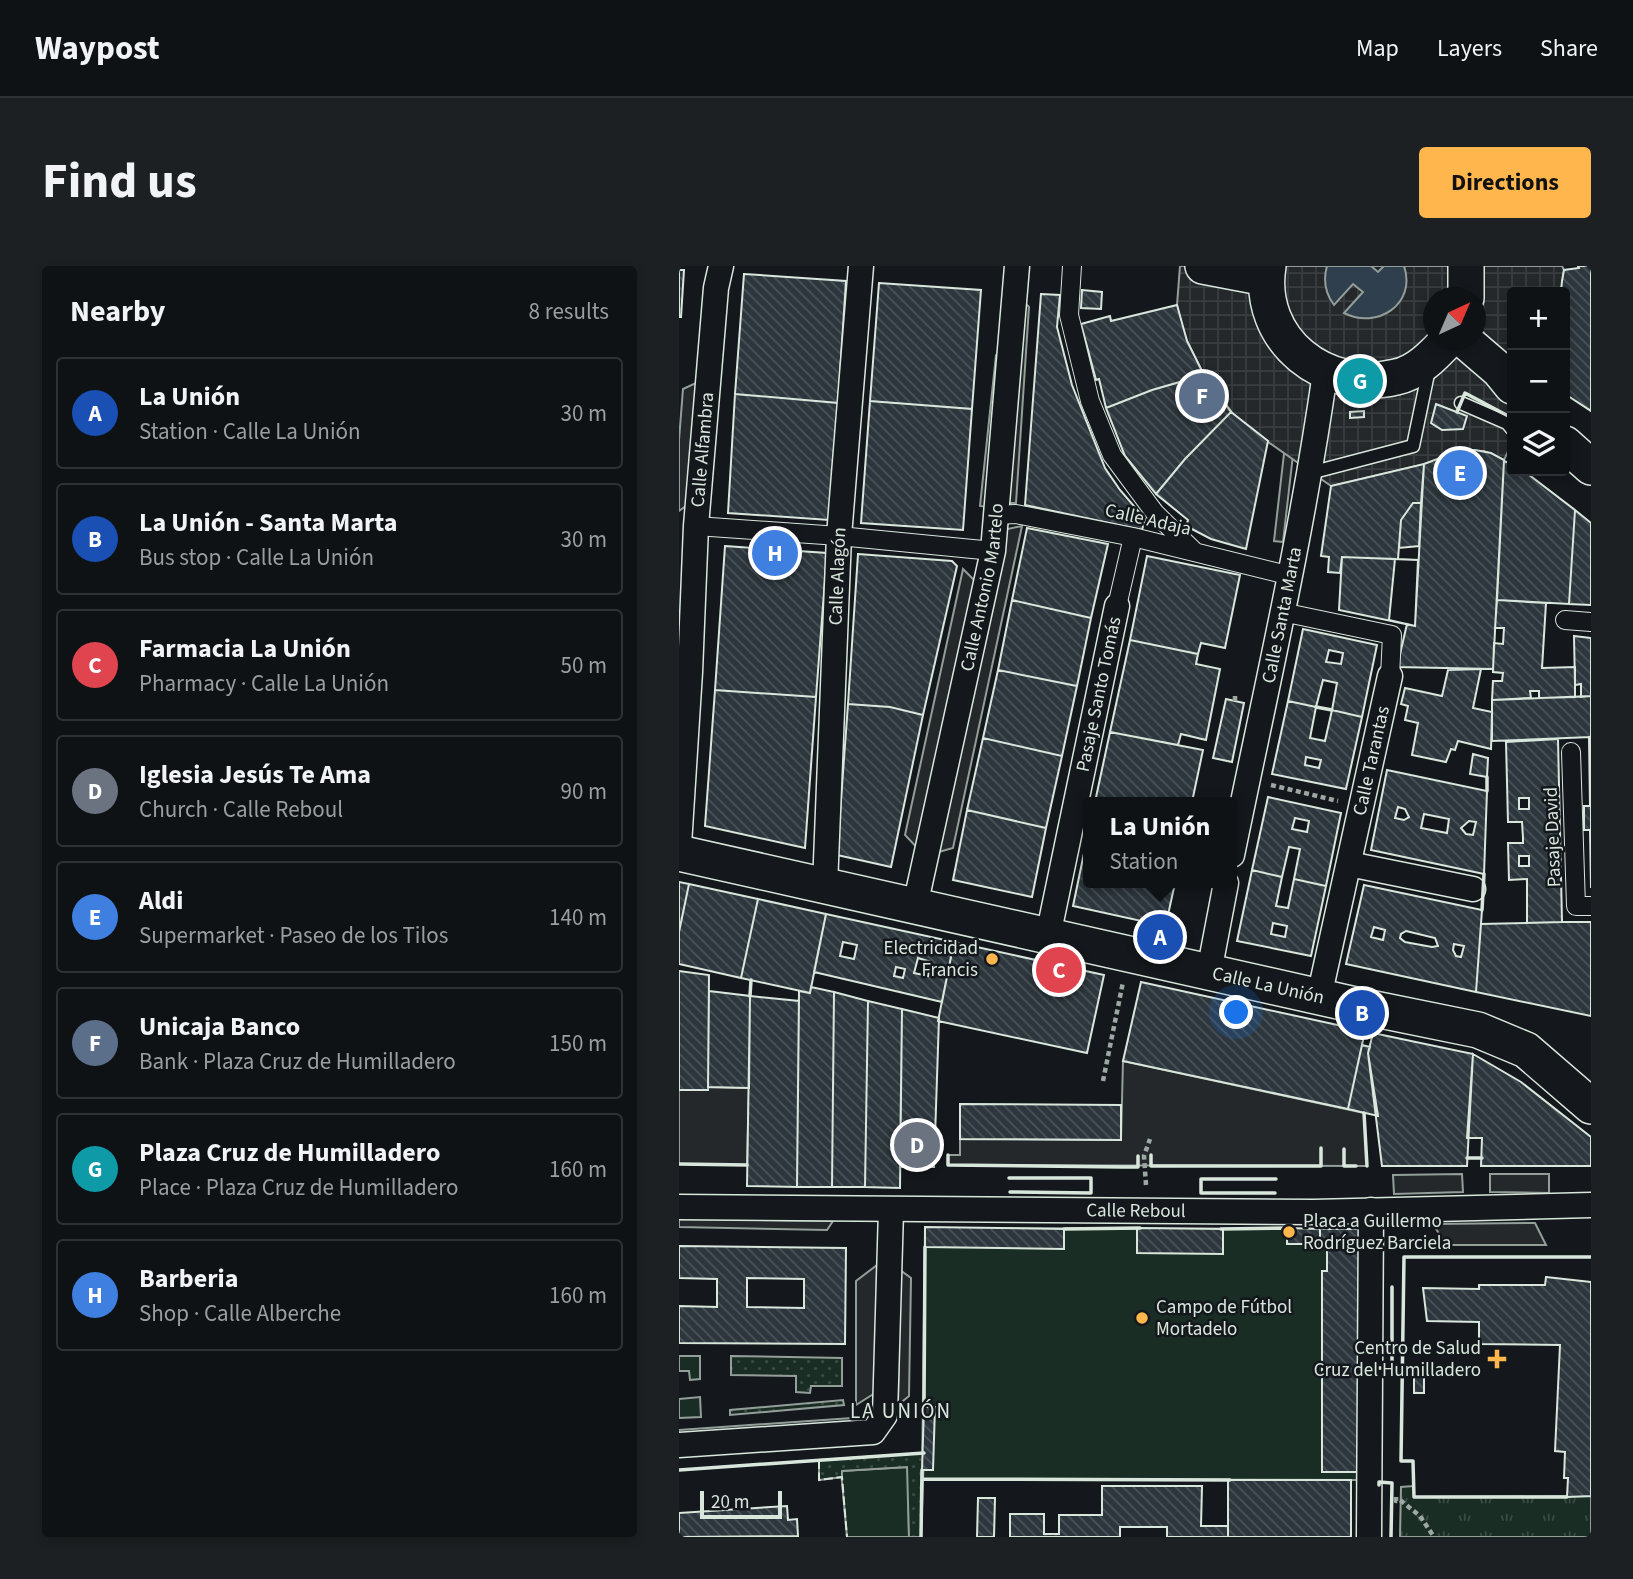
<!DOCTYPE html>
<meta charset="utf-8">
<style>
body{margin:0;font-family:"Source Sans 3",sans-serif;background:#1d2022;color:#f1f3f6}
.controls{position:absolute;right:21px;top:21px;display:grid;overflow:hidden;border-radius:7px;box-shadow:0 4px 10px #0003}
.controls button{width:63px;height:63px;display:grid;place-items:center;padding:0;border:0;border-bottom:2px solid #2f3234;background:#0f1215;color:#f1f3f6;font:35px sans-serif}
.compass{position:absolute;left:744px;top:21px;width:63px;height:63px;border-radius:50%;background:#0f1215;box-shadow:0 4px 10px #0003;rotate:44deg}
.scale{position:absolute;left:21px;bottom:18px;width:82px;box-sizing:border-box;padding-left:7px;border:4px solid #d8e6dc;border-top:0;font-size:19px;line-height:24px;white-space:nowrap;color:#d8e6dc;-webkit-text-stroke:5px #14181c;paint-order:stroke}
.you{position:absolute;left:558px;top:747px;width:24px;height:24px;margin:-18px;border:5px solid #fff;border-radius:50%;background:#1a73e8;box-shadow:0 0 0 10px #1a73e833}
.badge{display:grid;place-items:center;width:46px;height:46px;border-radius:50%;background:#ffb74d;color:#fff;font-size:23px;font-weight:700}
.pin{position:absolute;translate:-50% -50%;border:4px solid #fff;box-shadow:0 2px 7px #0006}
.popup{position:absolute;left:404px;top:531px;width:154px;height:91px;box-sizing:border-box;display:grid;place-content:center;border-radius:7px;background:#0f1215;filter:drop-shadow(0 2px 5px #0005);font-size:23px;white-space:nowrap;color:#9b9ea0}
.popup b{font-size:26px;color:#f1f3f6}
.popup::after{content:'';position:absolute;left:50%;top:100%;margin-left:-14px;border:14px solid transparent;border-top-color:#0f1215}
.list{margin:0;padding:0;list-style:none}
h2{display:flex;justify-content:space-between;align-items:center;height:91px;margin:0;padding:0 28px;font-size:30px}
h2 small{font-size:23px;font-weight:400;color:#9b9ea0}
.list li{display:grid;grid-template-columns:46px 1fr auto;gap:21px;align-items:center;box-sizing:border-box;height:112px;margin:0 14px 14px;padding:0 14px;border:2px solid #2f3234;border-radius:7px}
.list b{display:block;font-size:26px;white-space:nowrap}
.list p{margin:0;font-size:23px;white-space:nowrap;color:#9b9ea0}
.list em{font-size:23px;font-style:normal;color:#9b9ea0}
.icon{flex:none;width:38px;height:38px;fill:none;stroke:currentColor;stroke-width:2;stroke-linecap:round;stroke-linejoin:round}
.map{position:relative;flex:none;width:912px;height:1271px;overflow:hidden;border-radius:7px}
header{display:flex;align-items:center;gap:42px;box-sizing:border-box;height:98px;padding:0 35px;background:#0f1215;border-bottom:2px solid #2f3234}
header strong{font-size:33px}
nav{display:flex;gap:38px;margin-inline-start:auto;font-size:24px}
.intro{display:flex;align-items:center;justify-content:space-between;box-sizing:border-box;height:168px;padding:0 42px}
h1{margin:0;font-size:49px}
.button{padding:18px 32px;border-radius:7px;background:#ffb74d;color:#111;font-size:24px;font-weight:700}
main{display:flex;gap:42px;padding:0 42px}
aside{flex:1;background:#0f1215;border-radius:7px;box-shadow:0 4px 10px #0003}
.map>svg:first-child{display:block}
.grass{fill:#1a2d24;stroke:#939e99;stroke-width:2}
.park{fill:url(#park-tufts);stroke:#939e99;stroke-width:2}
.garden{fill:url(#garden-dots);stroke:#939e99;stroke-width:2}
.parking{fill:#24282b;stroke:#939e99;stroke-width:2}
.plaza{fill:url(#plaza-grid);stroke:#939e99;stroke-width:2;fill-rule:evenodd}
.water{fill:#2f3f4d;stroke:#939e99;stroke-width:2}
.building{fill:url(#building-back-hatch);stroke:#d8e6dc;stroke-width:2;fill-rule:evenodd}
.lines{fill:none;stroke-linecap:round;stroke-linejoin:round}
.service-casing{stroke:#d8e6dc;stroke-width:15}
.pedestrian-casing{stroke:#d8e6dc;stroke-width:20}
.minor-casing{stroke:#d8e6dc;stroke-width:27}
.secondary-casing{stroke:#d8e6dc;stroke-width:38}
.path{stroke:#9da8a2;stroke-width:4.5;stroke-dasharray:5 3.5;stroke-linecap:butt}
.service{stroke:#14181c;stroke-width:12}
.pedestrian{stroke:#14181c;stroke-width:18}
.minor{stroke:#14181c;stroke-width:24}
.secondary{stroke:#14181c;stroke-width:35}
.fence{stroke:#d8e6dc;stroke-width:2;stroke-dasharray:9 3.5;stroke-linecap:butt}
.wall{stroke:#d8e6dc;stroke-width:3.5}
.poi-dot{fill:#ffb74d;stroke:#14181c;stroke-width:2.5}
.labels{text-anchor:middle;dominant-baseline:central;stroke-width:5;stroke-linejoin:round;paint-order:stroke}
.street-label{font-size:19px;fill:#d8e6dc;stroke:#14181c}
.poi-label{font-size:19px;fill:#d8e6dc;stroke:#14181c;text-anchor:end}
.neighbourhood-label{font-size:21px;letter-spacing:2px;fill:#d8e6dc;stroke:#14181c}
</style>
<header>
<strong>Waypost</strong>
<nav><a>Map</a><a>Layers</a><a>Share</a></nav>
</header>
<div class="intro"><h1>Find us</h1><a class="button">Directions</a></div>
<main>
<aside>
<h2>Nearby<small>8 results</small></h2>
<ul class="list">
<li><span class="badge" style="background:#1a4fb4">A</span><div><b>La Unión</b><p>Station · Calle La Unión</p></div><em>30 m</em></li>
<li><span class="badge" style="background:#1a4fb4">B</span><div><b>La Unión - Santa Marta</b><p>Bus stop · Calle La Unión</p></div><em>30 m</em></li>
<li><span class="badge" style="background:#e0444e">C</span><div><b>Farmacia La Unión</b><p>Pharmacy · Calle La Unión</p></div><em>50 m</em></li>
<li><span class="badge" style="background:#6b7280">D</span><div><b>Iglesia Jesús Te Ama</b><p>Church · Calle Reboul</p></div><em>90 m</em></li>
<li><span class="badge" style="background:#3f7fe0">E</span><div><b>Aldi</b><p>Supermarket · Paseo de los Tilos</p></div><em>140 m</em></li>
<li><span class="badge" style="background:#5c6f8a">F</span><div><b>Unicaja Banco</b><p>Bank · Plaza Cruz de Humilladero</p></div><em>150 m</em></li>
<li><span class="badge" style="background:#0f9aa8">G</span><div><b>Plaza Cruz de Humilladero</b><p>Place · Plaza Cruz de Humilladero</p></div><em>160 m</em></li>
<li><span class="badge" style="background:#3f7fe0">H</span><div><b>Barberia</b><p>Shop · Calle Alberche</p></div><em>160 m</em></li>
</ul>
</aside>
<div class="map">
<svg width="912" height="1271" viewBox="0 0 912 1271">
<defs>
<pattern id="park-tufts" width="24" height="20" patternUnits="userSpaceOnUse" patternTransform="scale(1.75)"><rect width="24" height="20" fill="#1a2d24"/><path d="M3 7l-1-3M5 7V3M7 7l1-3M15 17l-1-3M17 17v-4M19 17l1-3" fill="none" stroke="#3b4b43"/></pattern>
<pattern id="garden-dots" width="8" height="8" patternUnits="userSpaceOnUse" patternTransform="scale(1.75)"><rect width="8" height="8" fill="#1a2d24"/><path d="M2 2h.1M6 6h.1" fill="none" stroke="#3b4b43" stroke-width="1.8" stroke-linecap="round"/></pattern>
<pattern id="plaza-grid" width="8" height="8" patternUnits="userSpaceOnUse" patternTransform="scale(1.75)"><rect width="8" height="8" fill="#24282b"/><path d="M0 4h8M4 0v8" fill="none" stroke="#393d3f"/></pattern>
<pattern id="building-back-hatch" width="6" height="6" patternUnits="userSpaceOnUse" patternTransform="scale(1.75)"><rect width="6" height="6" fill="#2c363c"/><path d="M-1 5l2 2M0 0l6 6M5-1l2 2" fill="none" stroke="#4a5358"/></pattern>
</defs>
<rect width="100%" height="100%" fill="#14181c"/>
<path class="grass" d="M246 962 681 963V1214L243 1213Z
M0 1090H21V1113L11 1114 10 1105H0Z
M21 1131 22 1151 0 1152V1133Z
M229 1201 230 1271H168L162 1205Z"/>
<path class="park" d="M734 1220 735 1231 912 1230V1271H721L722 1221Z"/>
<path class="garden" d="M52 1090 163 1092V1120H132L131 1127 117 1126V1110L52 1109Z
M164 1134 165 1139 51 1149V1144Z
M245 1187 242 1271H230L228 1201 163 1205V1211L140 1214V1194Z"/>
<path class="parking" d="M343 34 350 41 337 237H327Z
M328 82 309 241 301 240 317 89Z
M19 116 11 237 0 245V174L4 123Z
M606 179 615 180 604 276 595 275Z
M343 260 274 582 256 587 324 264Z
M284 303 297 316 243 587 226 569Z
M444 795 685 847 688 900 269 899V889H281V873L442 874Z
M29 821 70 822 68 899 0 898V824H28Z
M783 908 784 926 715 928 714 909Z
M811 908H870V927L811 926Z
M0 953 154 955 148 964 0 961Z
M856 957 867 979H767L754 958Z
M198 999 196 1127 177 1139V1015Z
M221 1004 232 1012 230 1130 219 1139Z
M173 1152 181 1161 0 1172V1164Z"/>
<path class="plaza" d="M501 0H883L885 4 882 26H833V177L825 194 805 185H785L746 198 652 220 572 164 555 149 525 109 508 75 502 57 498 39ZM754 32H796V74H754Z"/>
<path class="water" d="M648 0H692L699 6 705 0H725C738 38 698 64 665 47L684 26 674 18 655 39C646 27 644 14 648 0Z"/>
<path class="building" d="M899 0H912V145L886 128V26H882L883 15 885 4 900 2Z
M0 4H5L2 51H0Z
M65 8 167 15 159 137 56 128Z
M200 17 302 24 293 143 191 135Z
M403 24 423 26 422 43 402 42Z
M362 28 381 29 378 61 393 119 426 202 441 224 466 253 463 264 346 239Z
M498 39 508 75 525 109 473 124 427 142 420 113 417 114 402 58 431 50 432 55Z
M525 109 552 146 506 193 477 228 446 190 427 142 473 124Z
M56 128 159 137 150 254 49 247Z
M191 135 293 143 284 264 182 257Z
M757 138 788 150 784 163 763 164 752 157Z
M685 145V151L671 152V146Z
M552 146 589 175 567 283 532 273 507 260 509 254 477 228 506 193Z
M796 184 812 187 825 194 814 403 718 401 728 358 736 360 745 198 777 186Z
M825 195 833 198V205H845L896 244 890 338 818 334Z
M745 198 742 237H734L722 254 719 293 739 294 736 360 710 354 716 293 663 291 661 307 649 306 650 291 642 290 652 220Z
M734 237H742L740 280 720 282 722 254Z
M896 244 912 257V339L890 338Z
M348 262 429 278 412 352 333 334Z
M46 280 148 287 137 431 36 424Z
M179 288 273 295 278 300 244 449 211 441 169 438Z
M468 290 561 309 546 382 522 377 519 388 451 374Z
M663 291 739 294 736 360 660 344Z
M333 334 412 352 398 420 319 404Z
M818 334 867 337 863 402 896 401V431L860 432V425H851L852 432 813 434 814 415H823L824 407 814 406 815 377 824 378 825 362H816Z
M624 363 698 379 683 451 653 444 658 417 644 414 637 441 609 435ZM650 384 664 387 662 398 647 396Z
M895 370 912 372V430L902 431V418L896 419Z
M451 374 519 388 517 398 541 403 527 474 502 468 499 479 431 466Z
M802 403 794 442 813 446 812 483 779 475 776 484 772 483 767 496 733 489 739 457 726 454 729 440 722 438 726 422 763 430 769 404Z
M319 404 398 420 383 490 304 472Z
M36 424 137 431 126 582 26 560Z
M912 430V471L813 475V434Z
M547 433 565 437 553 496 534 492Z
M609 435 637 441 631 472 646 475 653 444 683 451 667 523 593 508ZM627 491 642 494 640 502 626 499Z
M169 438 211 441 244 449 212 601 158 589Z
M431 466 524 484 513 536H416Z
M910 471H912V622L911 564H905V540H911Z
M304 472 383 490 367 562 288 544Z
M879 473 883 656 848 657V613L830 614 829 577H844V572L843 556H829L827 476ZM840 532H850V543H840ZM840 590H850V600H840Z
M794 488 809 492 808 511 791 508Z
M708 504 808 525 805 608 692 584ZM719 541 726 543 730 551 725 554 716 552ZM745 548 770 553 768 567 742 562ZM790 555 797 556 794 569 787 568 782 562Z
M589 531 662 547 647 620 615 613 621 583 610 581 603 611 573 604ZM616 552 630 555 628 566 613 563Z
M288 544 367 562 353 631 274 614Z
M409 568V617H496L489 649 476 658 394 640Z
M573 604 603 611 597 640 609 642 615 613 647 620 632 690 558 675ZM594 657 608 660 606 671 592 668Z
M0 616 10 618 0 666Z
M10 618 79 633 62 712 0 698V666Z
M685 619 803 644 797 726 667 698ZM695 661 706 664 704 674 692 671ZM727 665 756 672 759 680 753 681 726 676 721 672 722 668ZM775 678 785 680 782 691 777 690 774 684Z
M79 633 147 648 131 727 62 712Z
M147 648 275 676 263 736 135 706ZM164 676 178 679 175 693 161 690ZM239 692 252 696 249 710 235 707ZM217 701 226 703 224 712 215 710Z
M883 656H912V750L797 726 802 658Z
M275 676 425 709 408 787 259 755Z
M0 705 30 709 29 824H0Z
M462 716 686 765 669 843 444 795Z
M132 721 155 726 153 921H118L120 725 131 727Z
M30 725 71 730 70 822 29 821Z
M155 726 189 735 186 921H153Z
M71 730 120 735 118 921 68 920Z
M189 735 223 743 221 922 186 921Z
M223 743 260 752 255 901H221Z
M694 767 794 788 788 900H703L689 787Z
M683 779 691 781 689 787 699 850 669 843Z
M794 788 842 816 912 871V900H802L803 872H788Z
M281 838 442 839V874L281 873Z
M246 961 385 963V983L246 981Z
M458 962 544 963V988L458 987Z
M608 962 641 963V978H608Z
M641 963H681V1206H643V1005H648V978H641Z
M0 980 167 982 166 1078 0 1077V1040L38 1041V1013L0 1012ZM68 1012 125 1013V1042L68 1041Z
M867 1011 912 1016V1230L888 1231 889 1212H885L886 1186 876 1185 881 1079 800 1078V1056L748 1055 744 1022 800 1023V1019H866Z
M735 1104H745V1127H735Z
M245 1141H256L254 1204H243Z
M549 1214H672V1271H549Z
M423 1220H523L522 1260H549V1271H488V1261H441V1271H331V1248H365V1268H380V1249H423Z
M299 1232H316L315 1271H298Z
M108 1240 109 1254 118 1253 119 1270 0 1271V1247Z"/>
<g class="lines">
<g class="service-casing">
<path id="service" d="M782 137 828 157 833 163
M631 207 734 180 750 103"/>
</g>
<g class="pedestrian-casing">
<path id="pedestrian" d="M393 0 390 49 411 135 433 189 476 247 516 286
M316 249 337 248 454 271 612 310
M17 260 160 270 314 285
M438 340 454 271
M603 346 713 369 711 410
M886 354 912 356
M892 486 897 640H912"/>
</g>
<g class="minor-casing">
<g id="minor">
<path id="s1" d="M0 579 11 406 17 260 37 22 42 0"/>
<path id="s2" d="M553 589C586 428 623 269 646 107"/>
<path d="M670 598 794 623"/>
<path id="s3" d="M146 620 160 270 182 0"/>
<path id="s4" d="M236 640 314 285 338 0"/>
<path id="s5" d="M369 670 438 340"/>
<path d="M530 706 547 617"/>
<path id="s6" d="M640 731 711 410"/>
<path id="s7" d="M0 941 635 946 912 939"/>
<path d="M0 1179 194 1166 206 1149 212 944"/>
<path d="M690 1271 692 944"/>
</g>
</g>
<g class="secondary-casing">
<g id="secondary">
<path d="M524 0 587 12"/>
<path d="M589 0C577 75 647 128 717 111 738 107 755 89 769 74"/>
<path d="M787 0V32"/>
<path d="M785 74 820 104 833 120"/>
<path d="M886 178 912 201"/>
<path id="s8" d="M0 587 681 740 799 764 847 784 912 840"/>
</g>
</g>
<path class="path" d="M556 435V429
M592 519 659 535
M424 815 444 716
M467 919 465 890 471 873
M717 1231V1235L721 1234 741 1250 755 1271"/>
<use href="#service" class="service"/>
<use href="#pedestrian" class="pedestrian"/>
<use href="#minor" class="minor"/>
<use href="#secondary" class="secondary"/>
<path class="fence" d="M140 1194V1214L163 1211 168 1271"/>
<path class="wall" d="M778 146 786 127 833 152
M637 441 653 444
M808 525V511
M803 644 805 608
M71 730 72 714
M685 847 688 900
M665 883V900H677
M269 889V899L443 901H459V890
M472 889V900H642V882
M788 892H803
M0 898 68 899
M330 912H412V927L331 926
M596 927H522V913H597
M385 963 461 962
M542 963 608 962V966
M700 1102H713V1021
M245 1141 246 981
M0 1204 245 1187
M243 1213 551 1214
M700 1219V1216L713 1217 712 1271
M888 1231H735L734 1195H722L725 991H912
M242 1271 243 1204"/>
</g>
<g class="poi-dot">
<circle cx="313" cy="693" r="7"/>
<circle cx="610" cy="966" r="7"/>
<circle cx="463" cy="1052" r="7"/>
<path d="M814.5 1082.5h7v7h7v7h-7v7h-7v-7h-7v-7h7z"/>
</g>
<g class="labels">
<g class="street-label">
<text stroke="none"><textPath href="#s1" startOffset="396">Calle Alfambra</textPath></text>
<text transform="translate(469 254) rotate(13)">Calle Adaja</text>
<text stroke="none"><textPath href="#s3" startOffset="310">Calle Alagón</textPath></text>
<text stroke="none"><textPath href="#s4" startOffset="326">Calle Antonio Martelo</textPath></text>
<text stroke="none"><textPath href="#s2" startOffset="245">Calle Santa Marta</textPath></text>
<text stroke="none"><textPath href="#s5" startOffset="247">Pasaje Santo Tomás</textPath></text>
<text stroke="none"><textPath href="#s6" startOffset="242">Calle Tarantas</textPath></text>
<text transform="translate(874 571) rotate(-92)">Pasaje David</text>
<text stroke="none"><textPath href="#s8" startOffset="604">Calle La Unión</textPath></text>
<text stroke="none"><textPath href="#s7" startOffset="457">Calle Reboul</textPath></text>
</g>
<g class="poi-label">
<text x="299" y="682">Electricidad<tspan x="299" dy="22">Francis</tspan></text>
<text x="624" y="955" text-anchor="start">Placa a Guillermo<tspan x="624" dy="22">Rodríguez Barciela</tspan></text>
<text x="477" y="1041" text-anchor="start">Campo de Fútbol<tspan x="477" dy="22">Mortadelo</tspan></text>
<text x="802" y="1082">Centro de Salud<tspan x="802" dy="22">Cruz del Humilladero</tspan></text>
</g>
<g class="neighbourhood-label">
<text x="222" y="1145">LA UNIÓN</text>
</g>
</g>
</svg>
<div class="controls">
<button>+</button>
<button>−</button>
<button><svg class="icon" aria-label="layers" viewBox="0 0 24 24"><path d="M12 4l9 5-9 5-9-5zM3 14l9 5 9-5"/></svg></button>
</div>
<svg class="compass" viewBox="-18 -18 36 36"><path d="M0-13l5 13h-10z" fill="#e53935"/><path d="M0 13l5-13h-10z" fill="#9b9ea0"/></svg>
<div class="scale">20 m</div>
<div class="you"></div>
<div class="pin badge" style="left:481px;top:671px;background:#1a4fb4">A</div>
<div class="popup"><b>La Unión</b>Station</div>
<div class="pin badge" style="left:683px;top:747px;background:#1a4fb4">B</div>
<div class="pin badge" style="left:380px;top:704px;background:#e0444e">C</div>
<div class="pin badge" style="left:238px;top:879px;background:#6b7280">D</div>
<div class="pin badge" style="left:781px;top:207px;background:#3f7fe0">E</div>
<div class="pin badge" style="left:523px;top:130px;background:#5c6f8a">F</div>
<div class="pin badge" style="left:681px;top:115px;background:#0f9aa8">G</div>
<div class="pin badge" style="left:96px;top:287px;background:#3f7fe0">H</div>
</div>
</main>
